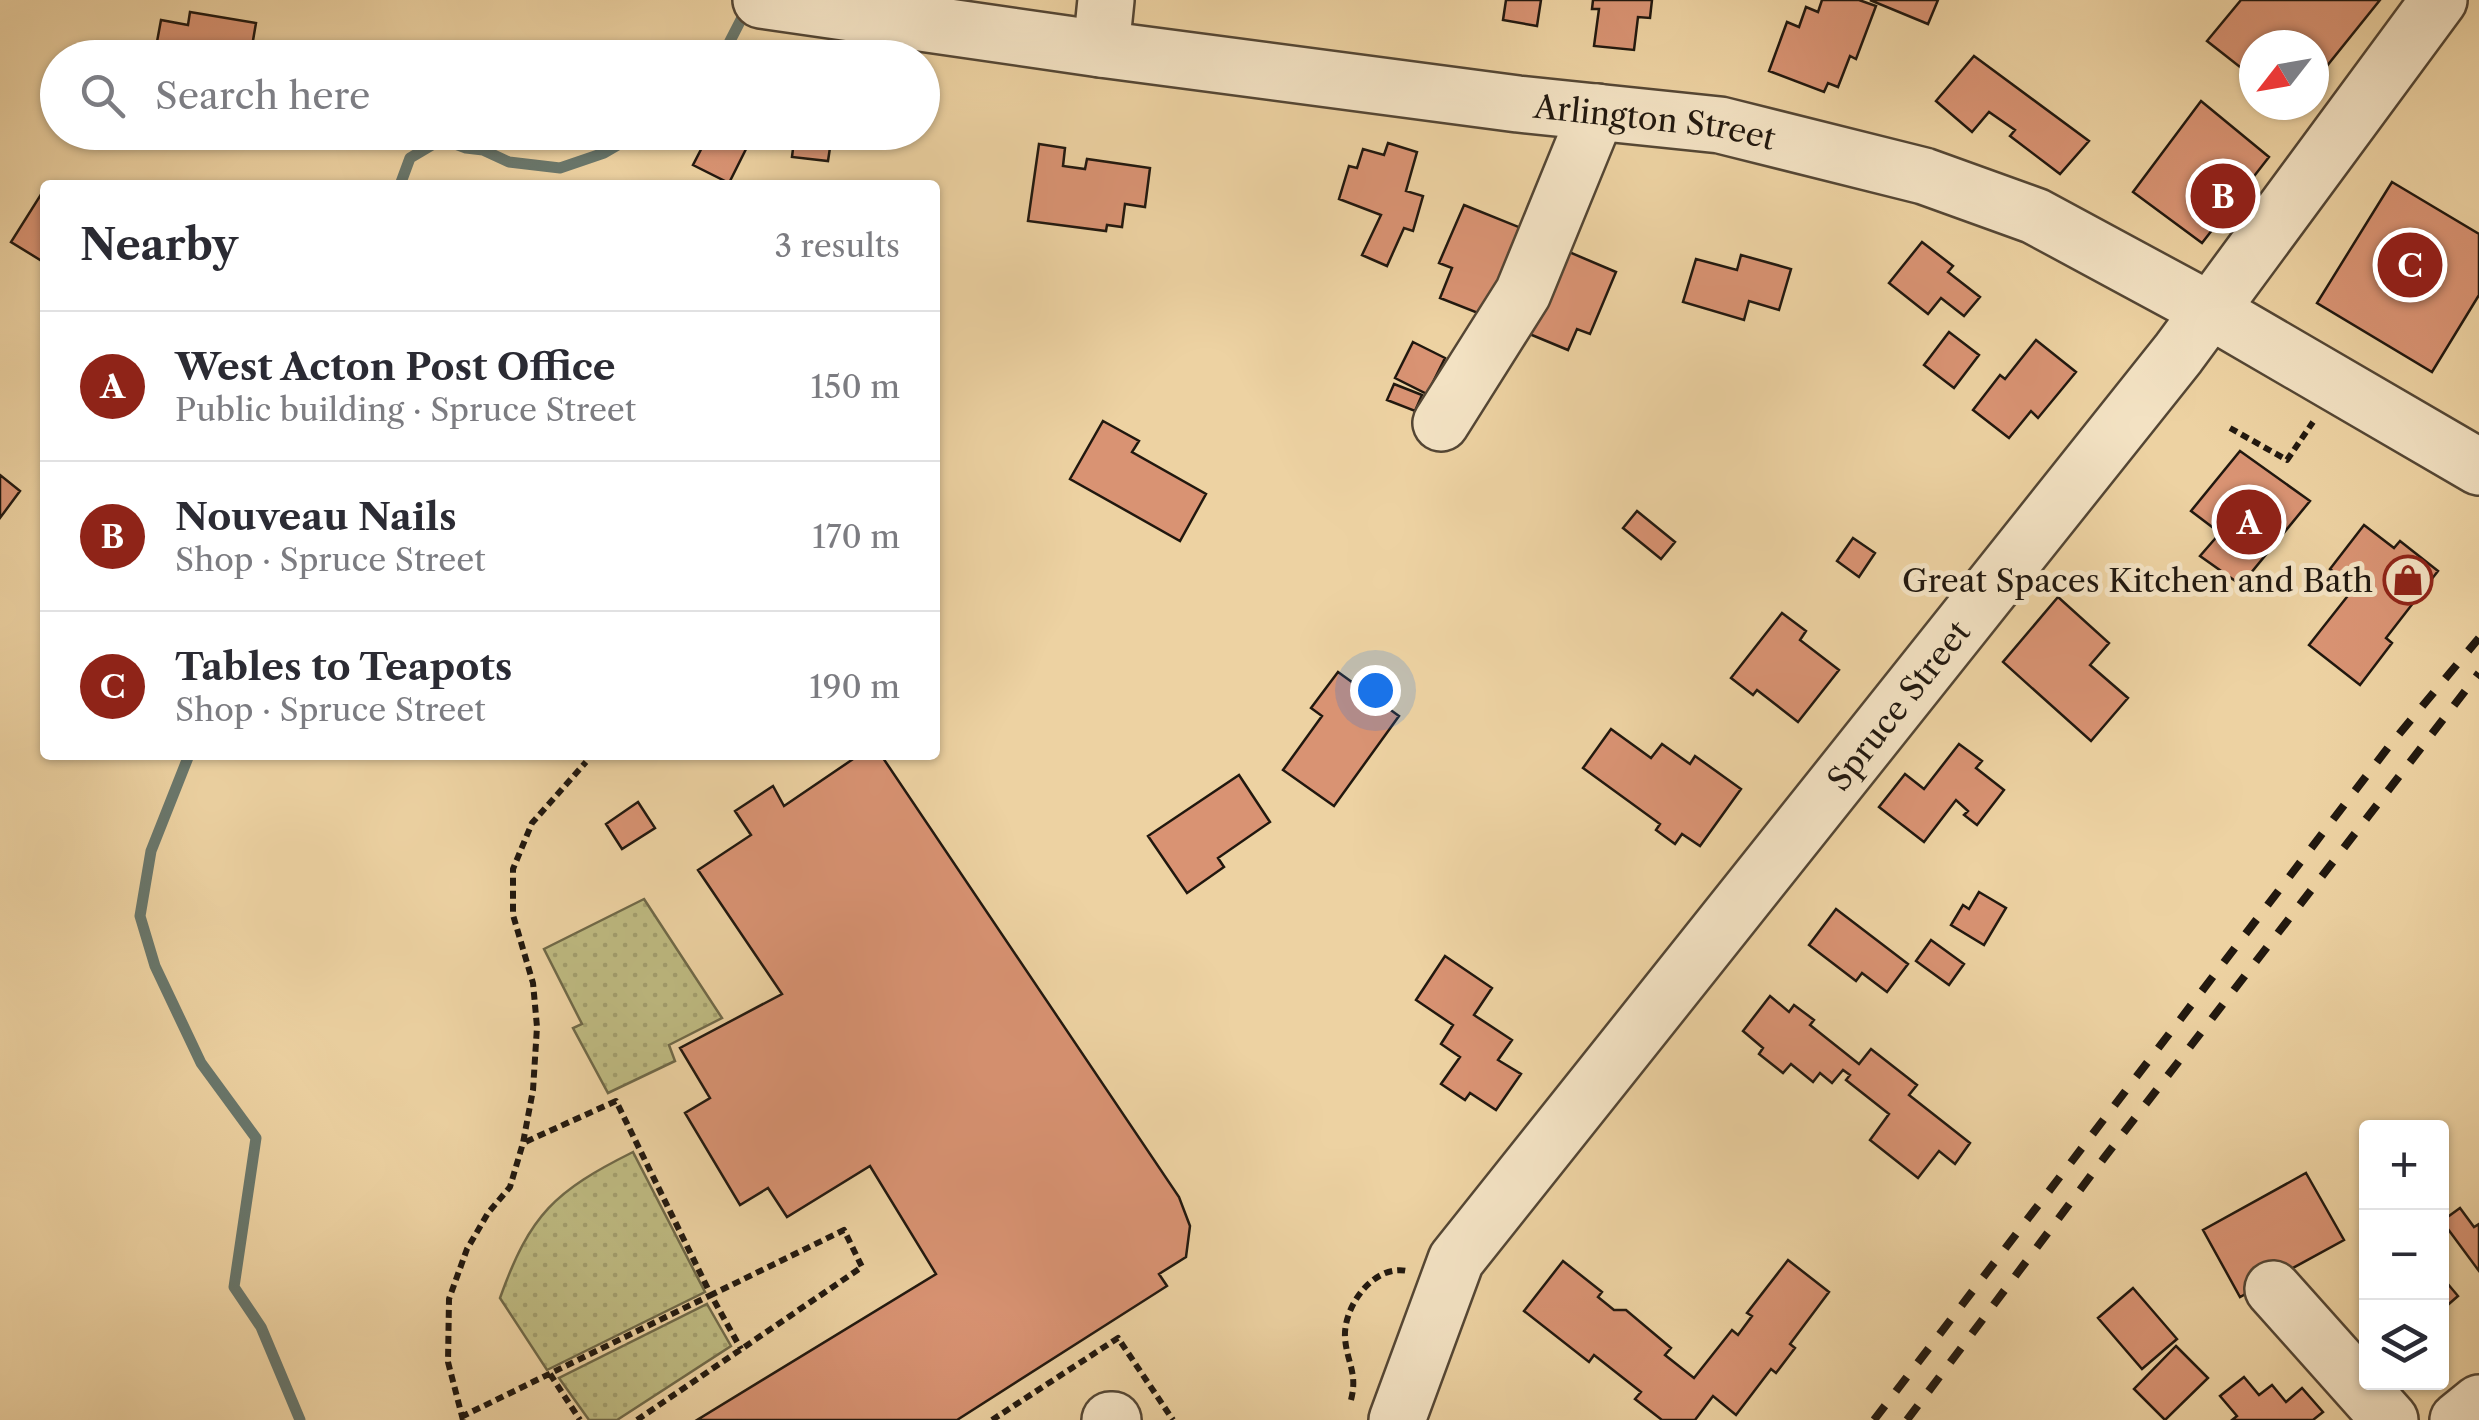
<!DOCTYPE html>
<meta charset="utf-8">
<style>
body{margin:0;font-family:"Libre Caslon Text",serif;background:#f7f7f7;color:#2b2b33}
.controls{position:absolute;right:30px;bottom:30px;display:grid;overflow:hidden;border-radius:10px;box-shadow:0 2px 8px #0004}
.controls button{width:90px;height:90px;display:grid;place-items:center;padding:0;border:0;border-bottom:2px solid #e1e1e2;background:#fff;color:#2b2b33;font:50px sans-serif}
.compass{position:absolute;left:2239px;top:30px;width:90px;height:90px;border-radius:50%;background:#fff;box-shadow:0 2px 8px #0004;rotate:239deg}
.you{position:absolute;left:1375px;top:690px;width:35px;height:35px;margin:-25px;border:8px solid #fff;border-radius:50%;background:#1a73e8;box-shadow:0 0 0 15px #1a73e833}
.badge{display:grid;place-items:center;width:65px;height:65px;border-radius:50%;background:#8f2418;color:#fff;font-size:32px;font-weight:700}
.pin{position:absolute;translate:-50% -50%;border:5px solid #fff;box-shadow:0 2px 10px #0006}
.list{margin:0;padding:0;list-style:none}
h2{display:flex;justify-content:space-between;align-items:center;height:130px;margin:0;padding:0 40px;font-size:42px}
h2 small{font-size:32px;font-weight:400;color:#7c7c81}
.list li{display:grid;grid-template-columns:65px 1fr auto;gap:30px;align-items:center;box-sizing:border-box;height:150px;padding:0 40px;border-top:2px solid #e1e1e2}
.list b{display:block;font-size:38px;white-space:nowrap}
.list p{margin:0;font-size:32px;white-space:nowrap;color:#7c7c81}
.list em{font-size:32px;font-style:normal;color:#7c7c81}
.icon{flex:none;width:55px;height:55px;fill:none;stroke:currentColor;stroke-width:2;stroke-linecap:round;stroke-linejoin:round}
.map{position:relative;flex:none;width:2479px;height:1420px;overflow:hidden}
.search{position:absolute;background:#fff;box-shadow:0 2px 8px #0004;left:40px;top:40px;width:900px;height:110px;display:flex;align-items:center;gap:25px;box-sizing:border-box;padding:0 35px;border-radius:55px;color:#7c7c81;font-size:38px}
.panel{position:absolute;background:#fff;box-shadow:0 2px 8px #0004;left:40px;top:180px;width:900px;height:580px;border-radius:10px}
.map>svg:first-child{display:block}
.park{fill:url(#park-dots);stroke:#706948;stroke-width:2.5}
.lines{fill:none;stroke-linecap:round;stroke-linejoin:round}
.stream{stroke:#69776c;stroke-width:11}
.building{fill:#d99373;stroke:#21180f;stroke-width:2.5}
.minor-casing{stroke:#544634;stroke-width:60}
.path{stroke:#21180f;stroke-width:6;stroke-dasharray:8 5;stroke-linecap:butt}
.minor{stroke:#f3e2c3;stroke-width:55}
.rail{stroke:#21180f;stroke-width:8;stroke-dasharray:18 18;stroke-linecap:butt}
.labels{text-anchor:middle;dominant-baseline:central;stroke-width:10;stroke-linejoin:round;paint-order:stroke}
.street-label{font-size:32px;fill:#21180f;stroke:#f3e2c3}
.poi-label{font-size:32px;fill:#21180f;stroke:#f3e2c3;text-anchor:end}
</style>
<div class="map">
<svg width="2479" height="1420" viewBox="0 0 2479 1420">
<defs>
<pattern id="park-dots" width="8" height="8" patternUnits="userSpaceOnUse" patternTransform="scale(2.5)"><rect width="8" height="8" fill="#beba81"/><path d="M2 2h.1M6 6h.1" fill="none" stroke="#a39f6e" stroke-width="1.8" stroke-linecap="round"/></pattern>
</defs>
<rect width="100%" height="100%" fill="#edd2a2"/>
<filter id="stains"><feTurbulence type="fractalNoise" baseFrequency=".002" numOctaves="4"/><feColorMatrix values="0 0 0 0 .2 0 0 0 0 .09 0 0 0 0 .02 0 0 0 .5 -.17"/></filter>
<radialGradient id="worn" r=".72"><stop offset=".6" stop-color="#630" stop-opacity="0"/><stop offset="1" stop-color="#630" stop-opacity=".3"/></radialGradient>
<path class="park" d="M644 899 722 1018 669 1045 675 1061 608 1093 573 1028 582 1024 544 949Z
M633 1152 705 1292 547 1370 500 1298C530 1214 555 1191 633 1152Z
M707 1304 731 1346 617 1420H589L559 1378Z"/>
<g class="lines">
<path class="stream" d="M717 58 729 43 748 6
M400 185 410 158 442 139 466 148 483 150 509 162 560 168 604 153 640 132
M189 755 151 851 140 916 155 966 201 1063 256 1138 234 1287 261 1327 300 1420"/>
</g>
<path class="building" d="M1506 0H1541L1537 26 1503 20Z
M1593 0H1652L1650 18 1638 17 1634 50 1594 46 1599 9H1592Z
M1822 0H1859L1876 6 1856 59 1850 56 1838 87 1828 83 1824 92 1769 71 1787 22 1799 27 1806 7 1818 12Z
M1870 0H1938L1928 24Z
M2241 0H2380L2318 77 2314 74V45H2254V78L2207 41Z
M190 12 256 23 250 58H154L161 20 188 25Z
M1974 56 2089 141 2060 174 2010 136 2015 130 1989 112 1972 132 1936 101Z
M2201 101 2269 157 2202 243 2133 192Z
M710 132H719L747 147 729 183 693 165Z
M795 132H858L857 144 831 141 828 161 792 157Z
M1388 143 1417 152 1406 191 1423 196 1413 231 1404 228 1387 266 1362 255 1381 215 1339 199 1349 166 1357 168 1363 149 1384 155Z
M1039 144 1065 148 1063 166 1085 169 1087 159 1150 168 1145 207 1125 204 1122 227 1107 225 1106 231 1028 221Z
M2392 182 2479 234V295L2432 372 2317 303Z
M45 188V263L11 242Z
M1464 205 1531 232 1483 315 1440 298 1452 268 1439 263Z
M1922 242 1953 266 1948 272 1980 297 1964 316 1941 298 1928 314 1889 283Z
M1555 246 1616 272 1590 334 1577 329 1568 350 1527 333Z
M1741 255 1791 269 1779 310 1749 301 1744 320 1683 302 1696 259 1737 270Z
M1949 332 1979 355 1954 388 1924 365Z
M2036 340 2076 372 2038 418 2031 411 2009 438 1973 410 2000 375 2005 379Z
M1413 342 1445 358 1427 394 1395 378Z
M1394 384 1422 395 1415 411 1387 400Z
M1103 421 1139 441 1132 452 1206 494 1180 541 1070 479Z
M2240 451 2310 501 2241 585 2200 556 2220 533 2191 511Z
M0 475 20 491 0 518Z
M1637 511 1675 542 1661 559 1623 528Z
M2364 525 2394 548 2400 541 2438 571 2386 638 2392 643 2360 685 2309 645 2354 588 2330 569Z
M1853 538 1875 553 1859 577 1837 561Z
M2058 597 2109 643 2090 665 2128 698 2091 741 2003 662Z
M1782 613 1806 631 1800 640 1839 670 1798 722 1757 690 1753 695 1731 678Z
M1338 672 1399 716 1334 806 1283 770 1322 716 1311 708Z
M1611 729 1651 758 1662 744 1690 764 1695 756 1741 789 1700 846 1682 834 1675 844 1656 830 1660 824 1583 768Z
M1959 744 1982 761 1976 768 2004 790 1977 825 1964 815 1968 811 1956 800 1924 842 1879 807 1905 774 1924 789Z
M859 755H881L1179 1197 1190 1226 1186 1257 1159 1274 1167 1286 957 1420H697L936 1274 870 1166 787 1217 768 1188 740 1205 685 1113 710 1098 680 1048 782 994 698 870 751 835 735 811 773 786 784 806Z
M1239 775 1270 822 1218 858 1224 867 1187 893 1148 836Z
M638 802 655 828 622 849 606 824Z
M1979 892 2006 908 1984 945 1951 925 1963 905 1969 909Z
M1836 909 1908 964 1887 992 1862 973 1856 981 1809 945Z
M1931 940 1964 964 1949 985 1916 961Z
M1445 956 1492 988 1474 1015 1512 1040 1498 1060 1521 1074 1496 1110 1470 1093 1465 1100 1441 1084 1460 1057 1441 1044 1453 1025 1416 1000Z
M1770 996 1789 1012 1794 1005 1814 1020 1810 1025 1859 1064 1871 1049 1917 1085 1909 1095 1970 1143 1955 1164 1939 1151 1918 1178 1870 1140 1889 1114 1846 1080 1850 1075 1843 1070 1832 1083 1820 1073 1813 1082 1791 1064 1783 1073 1759 1054 1763 1048 1743 1031Z
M2306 1173 2344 1240 2240 1297 2203 1230Z
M2460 1208 2474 1227 2479 1224V1271L2442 1221Z
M1788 1260 1829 1292 1790 1344 1795 1348 1776 1373 1771 1369 1736 1415 1713 1396 1695 1420H1662L1635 1399 1641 1392 1594 1355 1589 1362 1524 1311 1563 1261 1602 1292 1598 1297 1614 1310H1626L1671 1348 1665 1355 1694 1378 1732 1330 1738 1335 1752 1316 1747 1313Z
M2442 1277 2458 1296 2442 1310Z
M2133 1288 2177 1339 2142 1369 2098 1318Z
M2176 1346 2208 1378 2165 1420 2134 1389Z
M2244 1377 2259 1395 2272 1385 2286 1402 2302 1388 2323 1412 2313 1420H2232L2237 1416 2220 1396Z"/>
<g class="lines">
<g class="minor-casing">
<g id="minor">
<path id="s1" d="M761 0 1101 49 1518 104 1720 125 1924 176 2035 216 2211 311 2479 467"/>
<path d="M1101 49 1106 0"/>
<path d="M1441 423 1523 293 1597 112"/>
<path d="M2273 1289 2390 1420"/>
<path d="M1110 1420H1113"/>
<path id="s2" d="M1397 1420 1456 1260 2178 354 2439 0"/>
<path d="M2458 1420 2479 1403"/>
</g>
</g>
<path class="path" d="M2230 428 2287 460 2313 422
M550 1374 580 1420
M1351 1400C1358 1373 1347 1363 1345 1338 1343 1306 1374 1264 1407 1271
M461 1417 711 1295 616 1101 523 1143
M463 1420 448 1362 449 1299 467 1249 488 1213 510 1187 523 1143 533 1090 537 1027 533 983 513 915V869L532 823 586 762
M637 1420 862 1267 844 1230 711 1295 741 1349
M992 1420 1118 1338 1173 1420"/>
<use href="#minor" class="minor"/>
<path class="rail" d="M1874 1420 2390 745 2479 638
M1907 1420 2104 1158 2479 673"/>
</g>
<defs>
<g id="shop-ring" transform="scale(2.5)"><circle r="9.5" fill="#f3e2c3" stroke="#8f2418" stroke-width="1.5"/><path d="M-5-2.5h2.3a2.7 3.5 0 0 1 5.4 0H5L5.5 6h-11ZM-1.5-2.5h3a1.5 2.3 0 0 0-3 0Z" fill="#8f2418"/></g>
</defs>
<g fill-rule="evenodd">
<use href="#shop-ring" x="2408" y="580"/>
</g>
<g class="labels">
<g class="street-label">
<text stroke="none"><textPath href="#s1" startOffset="902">Arlington Street</textPath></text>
<text stroke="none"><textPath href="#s2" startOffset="880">Spruce Street</textPath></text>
</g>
<g class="poi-label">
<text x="2373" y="580">Great Spaces Kitchen and Bath</text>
</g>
</g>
<rect width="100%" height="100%" filter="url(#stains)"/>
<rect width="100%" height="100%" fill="url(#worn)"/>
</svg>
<div class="controls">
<button>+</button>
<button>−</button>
<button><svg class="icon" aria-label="layers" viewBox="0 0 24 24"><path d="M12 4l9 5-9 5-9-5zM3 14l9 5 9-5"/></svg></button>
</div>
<svg class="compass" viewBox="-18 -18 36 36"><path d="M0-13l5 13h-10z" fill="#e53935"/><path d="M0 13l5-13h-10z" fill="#7c7c81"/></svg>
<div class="you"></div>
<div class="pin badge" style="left:2249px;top:522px">A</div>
<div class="pin badge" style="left:2223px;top:196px">B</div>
<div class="pin badge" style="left:2410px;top:265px">C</div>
<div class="search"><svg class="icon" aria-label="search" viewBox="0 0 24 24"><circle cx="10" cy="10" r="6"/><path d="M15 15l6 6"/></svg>Search here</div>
<section class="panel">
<h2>Nearby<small>3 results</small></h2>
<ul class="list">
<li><span class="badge">A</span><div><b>West Acton Post Office</b><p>Public building · Spruce Street</p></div><em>150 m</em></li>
<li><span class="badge">B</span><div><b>Nouveau Nails</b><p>Shop · Spruce Street</p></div><em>170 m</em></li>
<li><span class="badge">C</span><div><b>Tables to Teapots</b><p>Shop · Spruce Street</p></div><em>190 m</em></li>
</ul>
</section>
</div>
